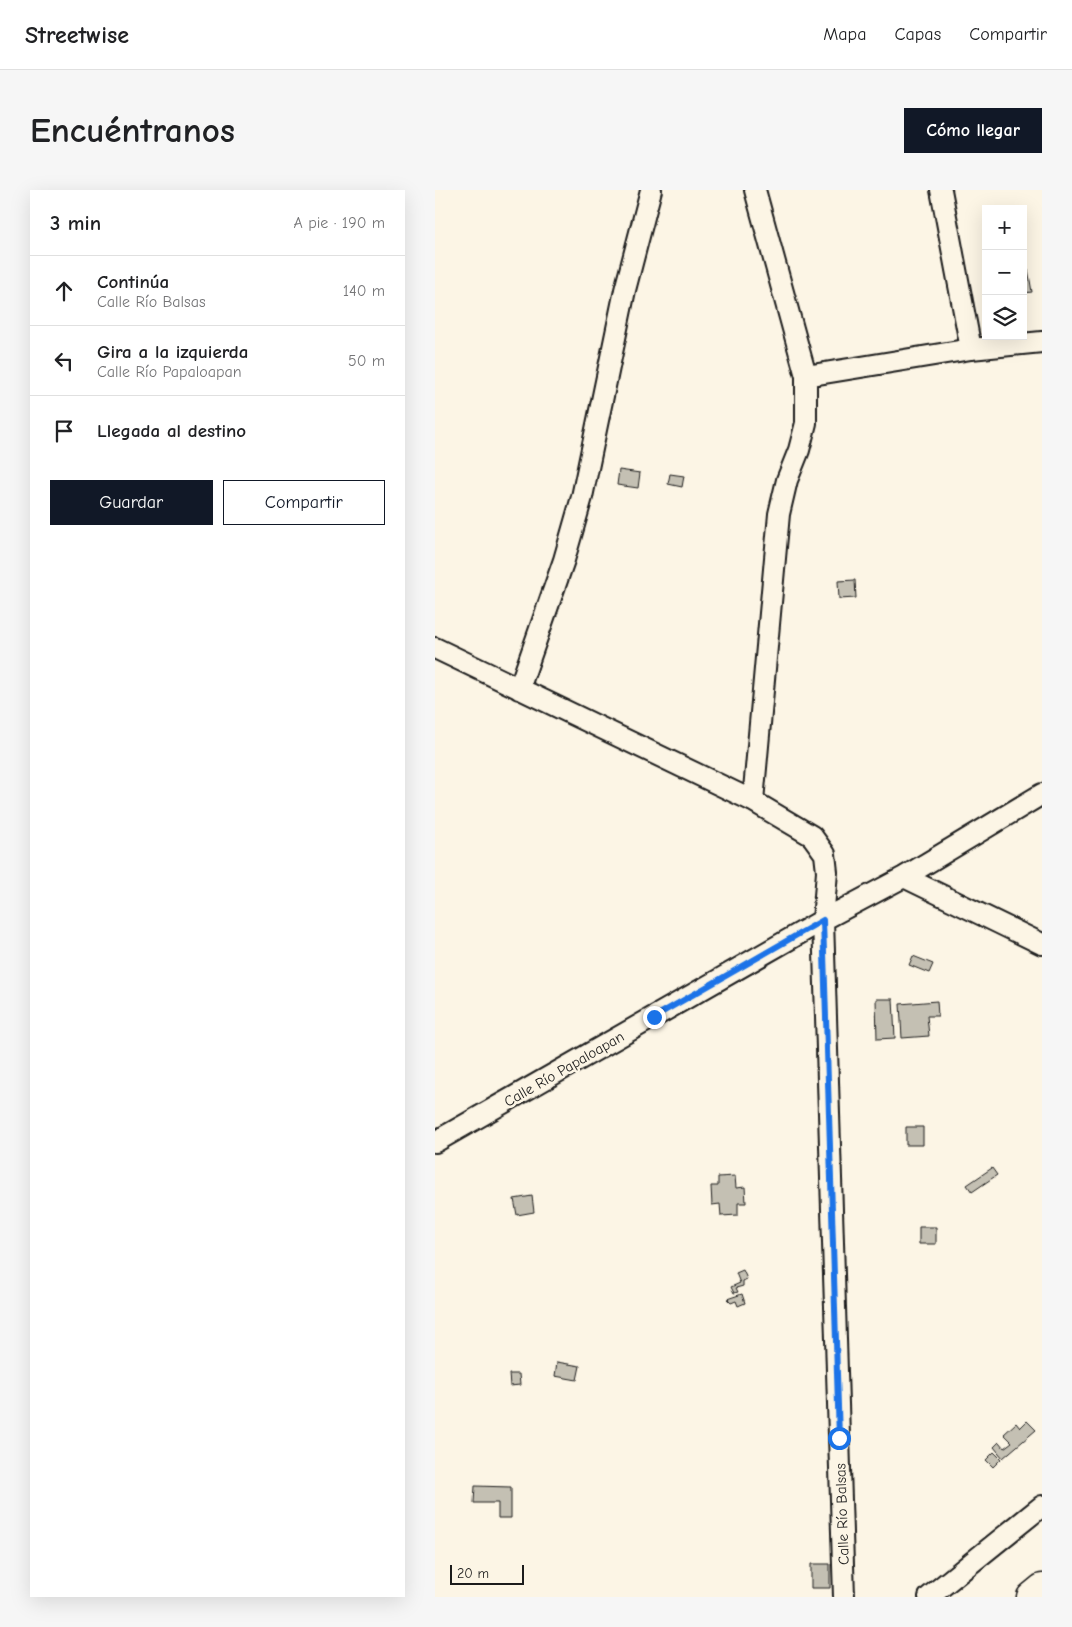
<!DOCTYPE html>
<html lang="es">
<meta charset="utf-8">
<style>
body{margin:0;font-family:"Comic Neue",sans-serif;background:#f6f6f6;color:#202124}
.controls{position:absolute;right:15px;top:15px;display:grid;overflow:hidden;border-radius:0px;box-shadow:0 5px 20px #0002}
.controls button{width:45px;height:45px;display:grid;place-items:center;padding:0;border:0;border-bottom:1px solid #e0e0e0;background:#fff;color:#202124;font:25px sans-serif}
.scale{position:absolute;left:15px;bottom:12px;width:74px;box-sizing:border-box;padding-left:5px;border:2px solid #1c1c1c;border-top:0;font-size:14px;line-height:18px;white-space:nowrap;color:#1c1c1c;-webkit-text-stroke:4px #fcf5e5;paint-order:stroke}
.stop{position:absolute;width:15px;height:15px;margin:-11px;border:4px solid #1a73e8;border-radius:50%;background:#fff}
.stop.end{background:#1a73e8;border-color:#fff;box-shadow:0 1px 5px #0008}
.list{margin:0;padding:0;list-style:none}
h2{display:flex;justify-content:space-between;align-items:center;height:65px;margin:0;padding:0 20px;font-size:21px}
h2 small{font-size:16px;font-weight:400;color:#757577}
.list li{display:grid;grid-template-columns:32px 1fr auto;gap:15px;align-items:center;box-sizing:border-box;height:70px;padding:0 20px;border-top:1px solid #e0e0e0}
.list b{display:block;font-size:19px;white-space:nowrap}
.list p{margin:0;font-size:16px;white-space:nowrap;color:#757577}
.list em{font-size:16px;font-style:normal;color:#757577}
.actions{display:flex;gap:10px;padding:15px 20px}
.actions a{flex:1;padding:11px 0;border:1px solid #111827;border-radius:0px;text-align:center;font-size:18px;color:#111827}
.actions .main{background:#111827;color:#fff}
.icon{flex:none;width:28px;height:28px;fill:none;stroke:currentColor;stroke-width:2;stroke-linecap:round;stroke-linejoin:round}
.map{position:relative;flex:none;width:607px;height:1407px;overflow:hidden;border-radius:0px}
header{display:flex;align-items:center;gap:30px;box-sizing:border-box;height:70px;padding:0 25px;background:#fff;border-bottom:1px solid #e0e0e0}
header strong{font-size:24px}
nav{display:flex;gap:28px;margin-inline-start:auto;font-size:18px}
.intro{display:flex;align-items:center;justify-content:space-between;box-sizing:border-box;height:120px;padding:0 30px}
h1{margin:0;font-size:35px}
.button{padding:12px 22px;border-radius:0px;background:#111827;color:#fff;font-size:18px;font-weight:700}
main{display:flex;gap:30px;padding:0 30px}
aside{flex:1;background:#fff;border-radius:0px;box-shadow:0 5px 20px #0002}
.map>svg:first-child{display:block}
.building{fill:#c4c0b3;stroke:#1c1c1c}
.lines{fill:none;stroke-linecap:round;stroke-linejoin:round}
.street-casing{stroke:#1c1c1c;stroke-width:24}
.secondary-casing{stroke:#1c1c1c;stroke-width:31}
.street{stroke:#fcf5e5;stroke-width:20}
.secondary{stroke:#fcf5e5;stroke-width:28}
.route{stroke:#1a73e8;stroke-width:6}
.labels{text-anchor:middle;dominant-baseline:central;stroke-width:5;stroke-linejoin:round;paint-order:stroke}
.street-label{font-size:15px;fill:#1c1c1c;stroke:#fcf5e5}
</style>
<header>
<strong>Streetwise</strong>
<nav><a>Mapa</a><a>Capas</a><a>Compartir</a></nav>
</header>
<div class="intro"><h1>Encuéntranos</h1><a class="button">Cómo llegar</a></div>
<main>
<aside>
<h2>3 min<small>A pie · 190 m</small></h2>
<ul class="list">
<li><svg class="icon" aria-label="ahead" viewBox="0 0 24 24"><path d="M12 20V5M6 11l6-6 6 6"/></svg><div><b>Continúa</b><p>Calle Río Balsas</p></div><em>140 m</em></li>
<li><svg class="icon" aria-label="left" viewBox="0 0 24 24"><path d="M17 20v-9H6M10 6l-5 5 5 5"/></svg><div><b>Gira a la izquierda</b><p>Calle Río Papaloapan</p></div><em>50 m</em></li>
<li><svg class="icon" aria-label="arrive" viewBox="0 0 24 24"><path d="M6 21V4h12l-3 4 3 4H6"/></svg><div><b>Llegada al destino</b></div></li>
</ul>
<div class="actions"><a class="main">Guardar</a><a>Compartir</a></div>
</aside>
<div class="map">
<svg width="607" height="1407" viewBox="0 0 607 1407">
<rect width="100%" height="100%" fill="#fcf5e5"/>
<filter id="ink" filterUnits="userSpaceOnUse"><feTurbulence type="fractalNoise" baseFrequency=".02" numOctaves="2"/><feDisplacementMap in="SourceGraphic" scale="10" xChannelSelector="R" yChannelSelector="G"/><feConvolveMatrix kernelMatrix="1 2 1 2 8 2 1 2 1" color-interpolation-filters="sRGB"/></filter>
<g filter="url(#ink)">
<path class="building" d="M593 79 597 102 588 103V80Z
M184 280 205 283 203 298 182 295Z
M235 284 249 286 247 297 233 294Z
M420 390 421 408 404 409 403 391Z
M478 766 498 774 494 783 474 775Z
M441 809H458L460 848 442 849Z
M502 811 503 826H492L494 846 467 848 465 814Z
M471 937H488V955H471Z
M557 978 562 985 537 1002 532 995Z
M300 986 301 998 310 997 311 1013H303V1025L286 1026 285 1014 277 1015 276 996H283V987Z
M97 1006 99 1022 82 1025 79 1009Z
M484 1037H501V1054H484Z
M308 1080 312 1089 308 1091V1096L301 1098 303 1102 299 1103 296 1097 305 1093 301 1083Z
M307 1104 310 1113 303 1116 301 1111 296 1113 292 1109Z
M122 1172 145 1176 142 1190 120 1186Z
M74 1184H84L85 1195 75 1196Z
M592 1231 601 1240 568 1268 559 1257 564 1252 569 1258 577 1252 569 1244 581 1233 585 1238Z
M559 1262 566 1269 558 1277 551 1270Z
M40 1296 76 1297V1328H63V1313H39Z
M376 1374H395V1398H376Z"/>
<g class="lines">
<g class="street-casing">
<path id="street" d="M506 0 536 159
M371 186 536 159 607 152
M0 458 318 611 377 646 390 664 392 682 388 730 409 1407
M84 499 129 370 147 307 190 100 216 0
M318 611 344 324 352 290 364 260 371 233V186L320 0
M469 687 607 754
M0 952 388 730 469 687 607 604
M494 1407 607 1316"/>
</g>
<g class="secondary-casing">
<path id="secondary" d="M596 1407 607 1398"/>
</g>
<use href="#street" class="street"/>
<use href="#secondary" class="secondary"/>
</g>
</g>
<g class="lines" filter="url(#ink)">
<path class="route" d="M219 827 388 730 404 1248"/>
</g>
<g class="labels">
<g class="street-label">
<text transform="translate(129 879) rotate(-30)">Calle Río Papaloapan</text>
<text transform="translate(407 1324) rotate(-92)">Calle Río Balsas</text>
</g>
</g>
</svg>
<div class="controls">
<button>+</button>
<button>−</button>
<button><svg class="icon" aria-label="layers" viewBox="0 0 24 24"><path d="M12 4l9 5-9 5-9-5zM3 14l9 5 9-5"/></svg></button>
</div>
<div class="scale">20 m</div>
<div class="stop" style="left:404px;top:1248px"></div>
<div class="stop end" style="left:219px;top:827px"></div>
</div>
</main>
